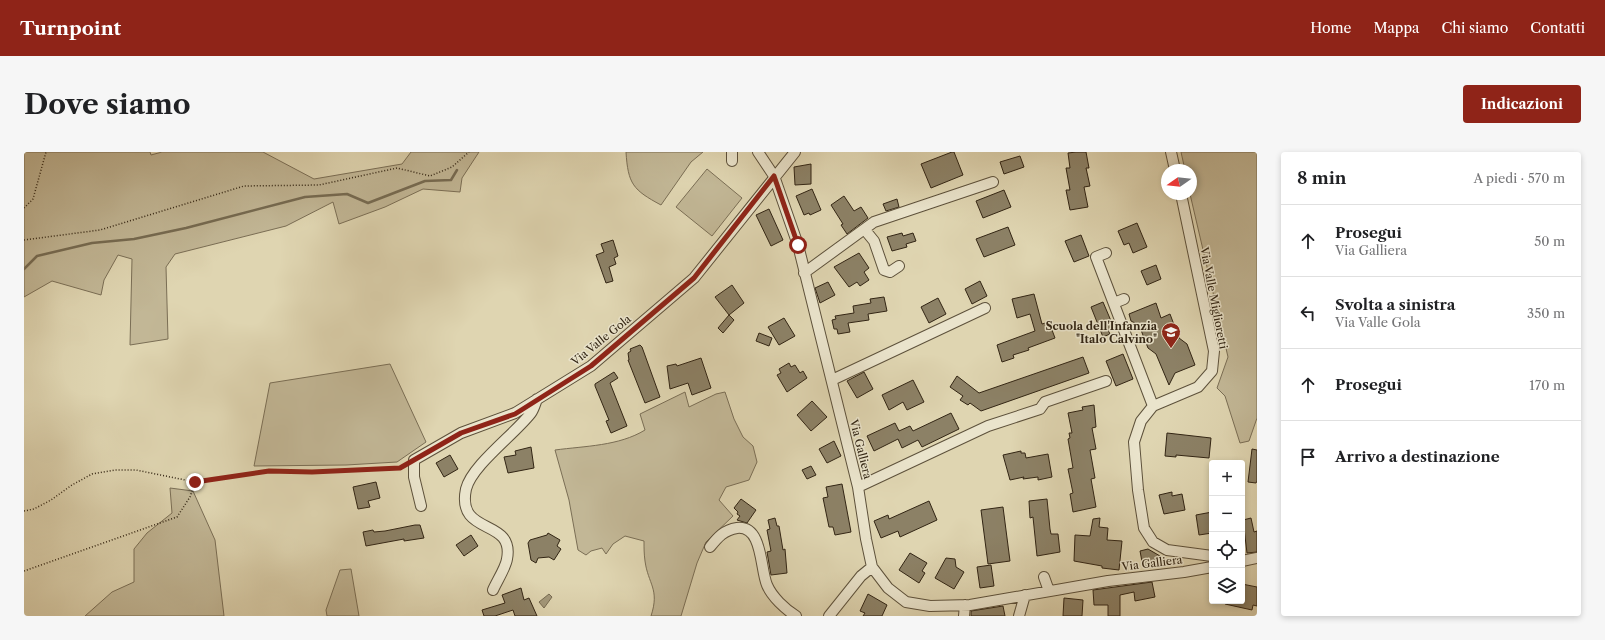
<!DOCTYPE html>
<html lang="it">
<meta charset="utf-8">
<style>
body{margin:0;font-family:"Libre Caslon Text",serif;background:#f6f6f6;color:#202124}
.controls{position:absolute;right:12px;bottom:12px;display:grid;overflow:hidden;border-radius:4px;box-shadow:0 2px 6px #0003}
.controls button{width:36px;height:36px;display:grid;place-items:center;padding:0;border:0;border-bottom:1px solid #e0e0e0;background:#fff;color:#202124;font:20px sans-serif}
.compass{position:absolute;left:1137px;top:12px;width:36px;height:36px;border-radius:50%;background:#fff;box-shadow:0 2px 6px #0003;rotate:256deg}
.stop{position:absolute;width:12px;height:12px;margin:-9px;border:3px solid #8f2418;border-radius:50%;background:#fff}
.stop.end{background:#8f2418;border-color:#fff;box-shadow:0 1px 4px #0008}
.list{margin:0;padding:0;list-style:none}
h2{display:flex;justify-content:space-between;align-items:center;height:52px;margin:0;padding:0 16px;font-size:17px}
h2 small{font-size:13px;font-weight:400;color:#757577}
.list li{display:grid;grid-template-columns:26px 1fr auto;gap:12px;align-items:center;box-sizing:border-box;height:72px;padding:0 16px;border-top:1px solid #e0e0e0}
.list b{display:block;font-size:15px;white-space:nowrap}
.list p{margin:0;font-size:13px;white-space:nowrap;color:#757577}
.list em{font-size:13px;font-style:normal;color:#757577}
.icon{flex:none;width:22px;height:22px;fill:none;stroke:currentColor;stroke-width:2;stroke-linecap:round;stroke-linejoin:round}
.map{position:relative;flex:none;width:1233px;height:464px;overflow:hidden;border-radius:4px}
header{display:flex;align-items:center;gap:24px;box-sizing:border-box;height:56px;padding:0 20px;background:#8f2418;color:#fff}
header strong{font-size:19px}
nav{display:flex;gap:22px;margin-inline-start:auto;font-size:14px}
.intro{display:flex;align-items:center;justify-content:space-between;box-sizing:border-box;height:96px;padding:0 24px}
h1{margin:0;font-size:28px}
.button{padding:10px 18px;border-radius:4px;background:#8f2418;color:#fff;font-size:14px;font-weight:700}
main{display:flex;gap:24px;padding:0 24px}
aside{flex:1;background:#fff;border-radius:4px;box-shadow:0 2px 6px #0003}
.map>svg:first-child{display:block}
.green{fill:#c2b796;stroke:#7a6e55}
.water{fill:#a4997c;stroke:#766b52}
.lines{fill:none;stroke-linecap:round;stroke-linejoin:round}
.stream{stroke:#766b52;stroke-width:2.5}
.building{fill:#8c8166;stroke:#322514}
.minor-casing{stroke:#5d513b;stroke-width:12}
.path{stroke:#322514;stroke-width:1.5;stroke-dasharray:1 2;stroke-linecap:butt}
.minor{stroke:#eae4cc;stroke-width:10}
.route{stroke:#8f2418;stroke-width:5}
.labels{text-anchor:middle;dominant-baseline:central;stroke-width:3;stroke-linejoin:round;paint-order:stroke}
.street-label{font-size:11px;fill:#322514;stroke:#eae4cc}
.poi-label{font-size:11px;font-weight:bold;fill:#322514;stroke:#eae4cc;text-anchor:end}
</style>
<header>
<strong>Turnpoint</strong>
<nav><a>Home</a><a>Mappa</a><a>Chi siamo</a><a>Contatti</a></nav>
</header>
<div class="intro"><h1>Dove siamo</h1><a class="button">Indicazioni</a></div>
<main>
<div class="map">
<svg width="1233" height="464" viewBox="0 0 1233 464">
<rect width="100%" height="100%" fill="#dfd5b1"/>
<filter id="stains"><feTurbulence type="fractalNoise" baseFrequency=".005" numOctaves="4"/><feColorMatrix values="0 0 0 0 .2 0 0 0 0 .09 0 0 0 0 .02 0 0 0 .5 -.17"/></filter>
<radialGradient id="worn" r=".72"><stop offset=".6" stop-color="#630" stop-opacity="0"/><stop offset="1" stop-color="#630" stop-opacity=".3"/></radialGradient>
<path class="green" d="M0 0H126L127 3 138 0H239L290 27 378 12 387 0H455L438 26 436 40 399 37 361 55 315 72 309 50 262 74 151 102 142 115 144 187 106 193 108 107 94 103 80 128 77 143 28 129 0 145Z
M602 0H679L667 10 637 53C609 38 604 32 602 0Z
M1157 0H1233V266L1225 289 1216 291 1201 244 1193 236 1204 205 1166 42 1167 18H1161Z
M683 17 718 46 688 84 652 55Z
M366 212 402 290 373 310 322 313 230 314 246 231Z
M661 240 665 255 692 242 701 240 710 267 719 285 729 294 733 310 725 328 702 335 695 348 709 364 682 390 673 411 657 464H627C636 437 624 432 621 409 620 402 620 396 620 389L601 384 589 392 582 402 578 396 567 399 562 403 554 398 545 348 531 298C561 294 595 294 621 278L616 262Z
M146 336 169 339 191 388 200 464H61L88 440 110 430V397L123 381 148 361Z
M327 417 335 464H303L302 458 316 418Z"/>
<path class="water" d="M525 442 528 445 520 456 515 450Z"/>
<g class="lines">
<path class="stream" d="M0 117 13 104 68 91 110 87 162 76 281 45 323 42 344 51 401 29 427 28 433 18"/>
</g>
<path class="building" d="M928 0H930L939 23 907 36 897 12Z
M1052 0H1062L1065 16H1062L1066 34 1060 35 1064 55 1046 58 1042 38H1046L1042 16H1046L1044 1Z
M996 4 1000 15 980 22 976 10Z
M787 12V32L771 33 770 15Z
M788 37 797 58 786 63 785 61 780 63 772 44Z
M980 38 987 55 959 66 952 49Z
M820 44 830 59 837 55 844 66 823 82 817 73 819 72 807 53Z
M873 47 875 55 862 59 859 52Z
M745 57 759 88 747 94 732 63Z
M1113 71 1123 95 1109 101 1105 91 1100 93 1094 79Z
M984 75 991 93 960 105 952 87Z
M878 81 879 84 889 81 892 89 882 92 883 95 868 99 863 85Z
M1057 83 1065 104 1050 110 1041 89Z
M589 88 594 104 590 106 592 112 585 115 589 129 582 131 572 103 580 100 577 92Z
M835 101 845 116 840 120 845 128 836 134 833 130 825 135 810 115Z
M1132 113 1137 127 1123 133 1117 119Z
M956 129 963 144 948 152 941 137Z
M804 130 811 143 796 151 791 136Z
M708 133 720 151 705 163 691 145Z
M1010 142 1018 172 1025 170 1031 186 1004 196 1005 198 989 203 990 206 978 210 973 193 1011 179 1006 162 993 166 988 147Z
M860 145 863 159 844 162 845 168 824 171 826 180 814 182 813 177H810L808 168 812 167 811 164 830 161 829 154 847 151 846 147Z
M914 146 922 162 905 171 897 155Z
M1079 150 1090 176 1084 178 1086 182 1079 185 1067 155Z
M1132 151 1137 166 1146 162 1155 186 1163 192 1171 213 1151 221 1145 233 1132 202 1124 196 1115 173 1107 169 1105 162Z
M705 163 710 168 699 181 694 176Z
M760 166 771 184 755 193 744 175Z
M735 181 748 186 745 194 732 189Z
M616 193 618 195 636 245 621 251 604 208H605L604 201 607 199 606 197Z
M1099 202 1109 227 1092 234 1082 209Z
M1059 205 1065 221 957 259 946 251 944 253 936 248 939 244 926 235 933 224 955 241Z
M677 206 687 236 668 243 664 231 646 237 643 214 652 212 653 214Z
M765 211 767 215 771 213 776 221 779 219 783 226 763 240 753 223 757 221 755 217Z
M590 220 594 226 586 231 603 274 587 281 582 269 585 268 571 234V232Z
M840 220 849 237 833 246 823 229Z
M889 228 900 250 883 258 879 250 865 258 858 243Z
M788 249 803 265 787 279 773 263Z
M1070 253 1072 275 1068 276 1072 297 1066 298 1071 326 1067 327 1072 355 1049 360 1046 342 1049 341 1044 317 1049 316 1044 287 1046 286 1045 281H1048L1044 261 1059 258 1058 255Z
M927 261 935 277 898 295 894 288 878 296 874 287 850 299 843 284 871 271 875 279 886 274 889 279Z
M1143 281 1187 286 1185 306 1152 303V305L1141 304Z
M810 289 817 304 803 311 795 297Z
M507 295 510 316 484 321 480 305 492 303 491 299Z
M1228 297 1233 298V329L1232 331 1224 330Z
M997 299V301H1001L1002 306 1024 302 1028 325 1014 328V325L999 327 1000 325 986 328 979 303Z
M426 303 434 317 420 325 412 311Z
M787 314 792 323 783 327 778 318Z
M352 330 356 346 344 349 346 355 334 357 329 335Z
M818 332 827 380 811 383 809 375H805L799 346 804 345 802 335Z
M1148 340V344L1158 342 1161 358 1140 362 1135 343Z
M717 347 732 358 723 371 713 368 716 364 713 362 714 360 710 356Z
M1023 347 1026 377 1027 382H1034L1036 400 1013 404 1009 365 1006 366 1005 349Z
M905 349 913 368 876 385 874 379 857 386 850 369 864 363 865 367Z
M979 355 986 409 964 412 957 358Z
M1188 360V381L1175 383 1172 363Z
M751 366 753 374H755L759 398 761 397 763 421 747 423 743 400 747 399 743 378 746 377 744 368Z
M1076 366 1075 375 1084 376 1083 388 1098 389 1095 418 1078 416V414L1050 409 1051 383 1066 384 1069 367Z
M1227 366 1230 380 1233 379V400L1223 401 1219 368Z
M391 373H396L400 386 380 389V387L342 394 339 380 349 378 350 380 361 379Z
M524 381 536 388 533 394 537 397 530 408 525 405 514 406 512 411 507 408 504 391 506 388 523 383Z
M447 383 454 394 440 404 432 393Z
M1124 397 1136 404 1137 412 1119 415 1116 399Z
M886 401 903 411 898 419 901 421 895 431 875 418Z
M922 406 931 407 932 415 940 420 930 437 911 426Z
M967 413 970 434 956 436 953 415Z
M1128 430 1131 445 1111 449 1110 440 1096 443V464H1084V453H1070L1069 438Z
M1218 432 1233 435V454L1229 453 1228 458 1201 452V449H1218Z
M497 436 500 448 505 446 513 464H491L489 458 471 464H460L458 458 481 451 478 443Z
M844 442 863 453 858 464H839L841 461 836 459Z
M1040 446 1059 448 1058 464H1039Z
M979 454 981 464H947V459Z"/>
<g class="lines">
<g class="minor-casing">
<path id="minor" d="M734 0 750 24 774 93 834 335 842 387 848 415 864 436 882 450 906 454 946 453 1084 429 1160 420 1188 415
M1147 0 1151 18
M708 9V0
M1157 42 1190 199 1188 219 1174 235 1129 254 1117 269 1110 290 1114 338 1120 376 1129 390 1143 398 1188 404
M841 78 850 89 860 118 866 120 875 114
M1082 101 1072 105 1129 254
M780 121 850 70 969 30
M1090 151 1100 147
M808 228 961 156
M834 335 964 274 1016 257 1021 250 1082 229
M397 354 390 325V308L437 281 491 261 567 214 670 126 771 0
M686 395C694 385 700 378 713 376 739 373 736 417 743 433 748 445 761 457 772 464
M1218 409 1233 406
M1020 425 1025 439
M469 438C473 429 482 415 483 407 491 365 432 385 442 337 448 313 491 282 507 261 510 257 511 252 513 247
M805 464 837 424 848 415
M940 464 941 453
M995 464 1001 443"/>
</g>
<path class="path" d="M0 56 9 47 22 0
M0 88 76 78 220 34 295 33 373 16 406 24 428 15 445 0
M0 359 10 357 27 348 48 333 68 322 91 318H112L171 330 245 319 287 320 377 316 381 313
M0 419 153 365 166 345 171 330"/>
<use href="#minor" class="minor"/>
</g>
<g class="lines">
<path class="route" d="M171 330 245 319 288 320 376 316 437 281 491 262 567 214 670 126 750 24 774 93"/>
</g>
<defs>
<g id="school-pin" transform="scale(1)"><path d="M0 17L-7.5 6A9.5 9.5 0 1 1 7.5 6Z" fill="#8f2418" stroke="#eae4cc"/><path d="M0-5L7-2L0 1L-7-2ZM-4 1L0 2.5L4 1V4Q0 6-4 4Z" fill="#fff"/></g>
</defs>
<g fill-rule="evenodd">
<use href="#school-pin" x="1147" y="180"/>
</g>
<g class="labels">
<g class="street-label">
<text transform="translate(1190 146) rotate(79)">Via Valle Miglioretti</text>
<text transform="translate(577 188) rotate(-39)">Via Valle Gola</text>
<text transform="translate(837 297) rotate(76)">Via Galliera</text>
<text transform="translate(1128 411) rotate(-7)">Via Galliera</text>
</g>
<g class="poi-label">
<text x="1133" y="174">Scuola dell'Infanzia<tspan x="1133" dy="13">"Italo Calvino"</tspan></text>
</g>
</g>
<rect width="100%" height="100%" filter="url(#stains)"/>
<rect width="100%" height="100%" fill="url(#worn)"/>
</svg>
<div class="controls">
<button>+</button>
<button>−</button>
<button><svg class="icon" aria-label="locate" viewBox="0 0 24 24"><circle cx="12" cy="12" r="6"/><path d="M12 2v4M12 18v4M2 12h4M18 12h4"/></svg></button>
<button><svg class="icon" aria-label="layers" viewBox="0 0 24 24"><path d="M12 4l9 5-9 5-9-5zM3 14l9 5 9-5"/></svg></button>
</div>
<svg class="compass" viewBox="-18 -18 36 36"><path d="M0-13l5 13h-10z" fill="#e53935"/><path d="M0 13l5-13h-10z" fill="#757577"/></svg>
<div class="stop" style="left:774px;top:93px"></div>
<div class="stop end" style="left:171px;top:330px"></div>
</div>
<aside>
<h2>8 min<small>A piedi · 570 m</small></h2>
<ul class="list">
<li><svg class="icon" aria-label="ahead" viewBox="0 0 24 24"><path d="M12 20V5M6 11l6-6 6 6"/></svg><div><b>Prosegui</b><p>Via Galliera</p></div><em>50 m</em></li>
<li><svg class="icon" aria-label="left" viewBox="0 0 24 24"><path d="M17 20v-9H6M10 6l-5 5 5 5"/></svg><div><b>Svolta a sinistra</b><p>Via Valle Gola</p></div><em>350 m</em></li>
<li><svg class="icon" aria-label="ahead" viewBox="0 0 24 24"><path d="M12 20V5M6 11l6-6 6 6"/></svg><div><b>Prosegui</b></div><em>170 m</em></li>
<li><svg class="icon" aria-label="arrive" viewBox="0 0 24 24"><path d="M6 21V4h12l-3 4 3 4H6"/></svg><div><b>Arrivo a destinazione</b></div></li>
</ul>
</aside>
</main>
